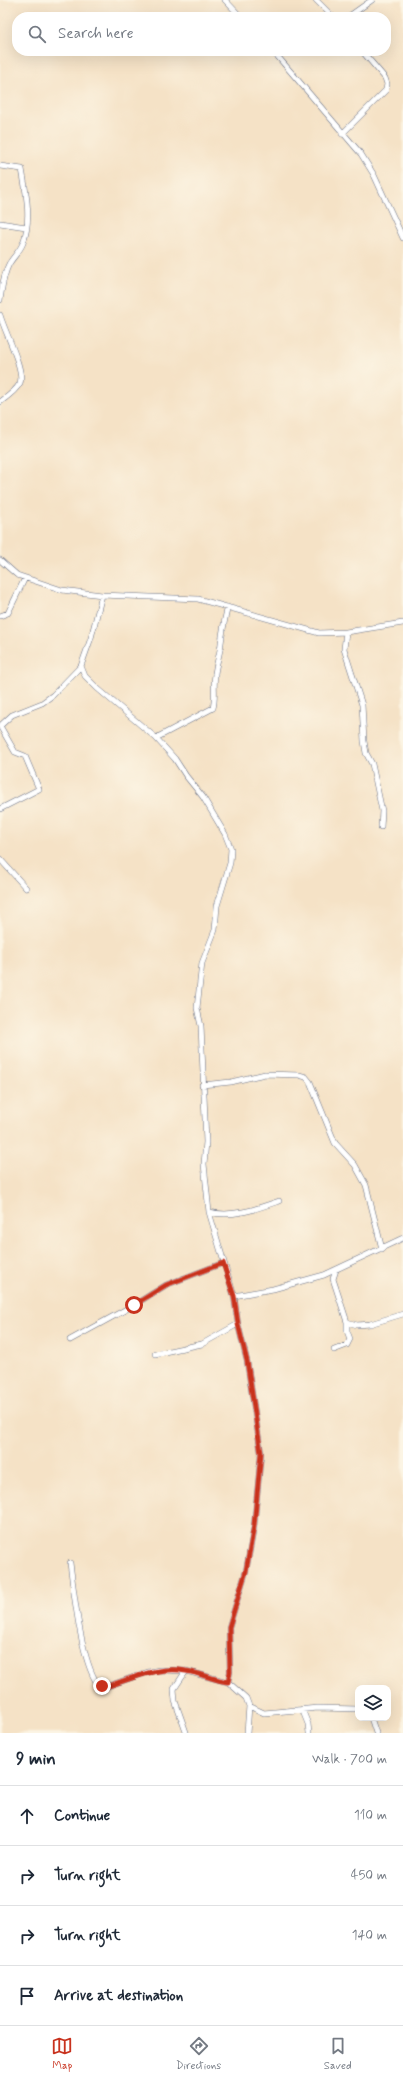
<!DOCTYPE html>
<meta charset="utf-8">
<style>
body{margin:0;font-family:Mynerve,sans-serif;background:#f2f2f3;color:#1f2937}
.controls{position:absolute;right:12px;bottom:12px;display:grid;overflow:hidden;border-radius:8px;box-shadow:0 4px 16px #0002}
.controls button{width:36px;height:36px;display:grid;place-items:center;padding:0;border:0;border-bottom:1px solid #e0e1e3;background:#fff;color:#1f2937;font:20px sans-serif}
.stop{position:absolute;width:12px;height:12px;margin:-9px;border:3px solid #c8321e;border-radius:50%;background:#fff}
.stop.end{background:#c8321e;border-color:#fff;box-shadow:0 1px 4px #0008}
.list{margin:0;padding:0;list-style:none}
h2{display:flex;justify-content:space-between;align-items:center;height:52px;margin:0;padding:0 16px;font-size:17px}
h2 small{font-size:13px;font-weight:400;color:#747a83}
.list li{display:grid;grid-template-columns:26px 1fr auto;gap:12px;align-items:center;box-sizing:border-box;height:60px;padding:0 16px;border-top:1px solid #e0e1e3}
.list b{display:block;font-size:15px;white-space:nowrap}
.list em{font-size:13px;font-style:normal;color:#747a83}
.icon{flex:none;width:22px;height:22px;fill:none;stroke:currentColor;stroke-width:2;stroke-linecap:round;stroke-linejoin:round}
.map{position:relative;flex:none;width:403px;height:1733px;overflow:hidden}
.search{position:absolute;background:#fff;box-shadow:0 4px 16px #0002;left:12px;right:12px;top:12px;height:44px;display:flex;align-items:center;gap:10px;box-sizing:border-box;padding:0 14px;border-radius:16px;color:#747a83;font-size:15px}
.sheet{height:292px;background:#fff}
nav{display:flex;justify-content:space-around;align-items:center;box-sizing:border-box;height:56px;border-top:1px solid #e0e1e3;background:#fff;font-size:11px;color:#747a83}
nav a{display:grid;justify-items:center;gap:2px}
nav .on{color:#c8321e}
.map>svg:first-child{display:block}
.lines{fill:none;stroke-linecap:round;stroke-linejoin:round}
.street-casing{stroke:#676e82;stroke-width:6}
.street{stroke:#fff;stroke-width:5}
.route{stroke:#c8321e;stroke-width:5}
</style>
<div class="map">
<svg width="403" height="1733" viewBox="0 0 403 1733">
<rect width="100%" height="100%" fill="#fcf5e5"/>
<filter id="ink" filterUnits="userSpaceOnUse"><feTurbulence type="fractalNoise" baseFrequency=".025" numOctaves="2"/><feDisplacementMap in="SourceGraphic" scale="8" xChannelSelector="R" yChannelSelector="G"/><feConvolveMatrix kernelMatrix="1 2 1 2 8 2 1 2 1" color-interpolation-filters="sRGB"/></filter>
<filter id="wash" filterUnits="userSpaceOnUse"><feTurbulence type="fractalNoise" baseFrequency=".012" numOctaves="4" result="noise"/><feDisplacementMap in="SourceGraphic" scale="16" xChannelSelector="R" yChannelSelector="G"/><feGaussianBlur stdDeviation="0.9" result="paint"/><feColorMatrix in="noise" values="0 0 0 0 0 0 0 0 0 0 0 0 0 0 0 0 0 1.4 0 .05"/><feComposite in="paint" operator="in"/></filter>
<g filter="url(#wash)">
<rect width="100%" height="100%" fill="#f5e2c6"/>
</g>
<g filter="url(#ink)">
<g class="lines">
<g class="street-casing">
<path id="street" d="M225 0 241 17
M316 0 333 17
M348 17 372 0
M273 51 361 154 374 175 403 238
M342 134 386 90 387 84 385 78 362 51
M0 166 22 169C26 192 32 220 23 243 20 251 13 257 9 264 3 275 2 288 0 300
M0 223 26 227
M0 315C4 330 25 370 20 383 16 391 7 397 0 402
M0 560 17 575 62 590 102 595 198 599 319 633 346 632 403 623
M102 595 91 638 81 666 85 676 97 688 156 738 175 759 186 776 203 797 225 834 231 849 230 863 217 906 215 930 202 963 197 1008 201 1026 206 1142 204 1164 209 1212 234 1296 238 1324 247 1361 261 1453 254 1527 246 1571 229 1627 230 1672 228 1682
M0 616 8 613 25 578
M346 632 344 649 362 705 364 741 366 753 372 764 382 811 381 827
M156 738 213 708C216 697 213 686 215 674 216 664 220 654 221 643 223 630 224 619 228 607
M0 809 39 789 25 756 15 752 0 726 12 715 42 703 53 695 81 666
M0 859 26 888
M202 1085 231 1082 265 1074 299 1075 306 1077 310 1082 335 1143 355 1165 366 1185 382 1249
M209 1212C232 1218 256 1209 279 1201
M234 1296 273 1289 324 1275 403 1238
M347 1322 357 1325 370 1324 403 1314
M70 1340 134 1305 166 1285 223 1263
M334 1350 347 1345 350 1339 347 1331V1322L333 1279 336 1270
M155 1354 202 1344 238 1324
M70 1563C74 1593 81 1659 97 1683L108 1686 148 1672 160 1670 186 1671 228 1682 246 1698 249 1706 247 1733
M186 1671 174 1689 175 1701 186 1732
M249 1706 264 1713 318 1708 358 1709
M302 1709 308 1724 309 1733
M371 1718 376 1733"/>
</g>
<use href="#street" class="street"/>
</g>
</g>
<g class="lines" filter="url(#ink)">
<path class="route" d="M102 1686H108C134 1678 157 1666 186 1671 200 1673 214 1680 228 1682L230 1672 229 1627 246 1571 254 1526 261 1453 247 1361 238 1324 234 1296 223 1263 166 1285 134 1305"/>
</g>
</svg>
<div class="controls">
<button><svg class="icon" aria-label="layers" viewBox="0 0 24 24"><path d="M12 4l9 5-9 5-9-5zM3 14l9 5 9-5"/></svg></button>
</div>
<div class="stop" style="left:134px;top:1305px"></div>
<div class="stop end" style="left:102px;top:1686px"></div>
<div class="search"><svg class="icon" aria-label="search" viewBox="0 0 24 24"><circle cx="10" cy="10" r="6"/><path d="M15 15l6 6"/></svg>Search here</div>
</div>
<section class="sheet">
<h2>9 min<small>Walk · 700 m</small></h2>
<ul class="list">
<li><svg class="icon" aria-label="ahead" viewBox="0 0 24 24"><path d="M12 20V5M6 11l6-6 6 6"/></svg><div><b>Continue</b></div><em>110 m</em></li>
<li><svg class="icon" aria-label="right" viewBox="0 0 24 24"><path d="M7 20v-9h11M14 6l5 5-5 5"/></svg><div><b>Turn right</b></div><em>450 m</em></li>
<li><svg class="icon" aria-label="right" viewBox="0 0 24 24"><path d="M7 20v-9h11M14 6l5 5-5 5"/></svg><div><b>Turn right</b></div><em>140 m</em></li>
<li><svg class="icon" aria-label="arrive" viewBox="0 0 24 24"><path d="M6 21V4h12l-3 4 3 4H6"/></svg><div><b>Arrive at destination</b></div></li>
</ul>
</section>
<nav>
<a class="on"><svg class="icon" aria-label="map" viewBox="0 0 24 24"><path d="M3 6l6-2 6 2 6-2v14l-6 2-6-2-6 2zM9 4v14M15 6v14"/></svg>Map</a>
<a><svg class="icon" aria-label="directions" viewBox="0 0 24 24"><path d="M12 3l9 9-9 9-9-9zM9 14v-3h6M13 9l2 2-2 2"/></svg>Directions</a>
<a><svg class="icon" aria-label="saved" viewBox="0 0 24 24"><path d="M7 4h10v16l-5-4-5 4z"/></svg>Saved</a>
</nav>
